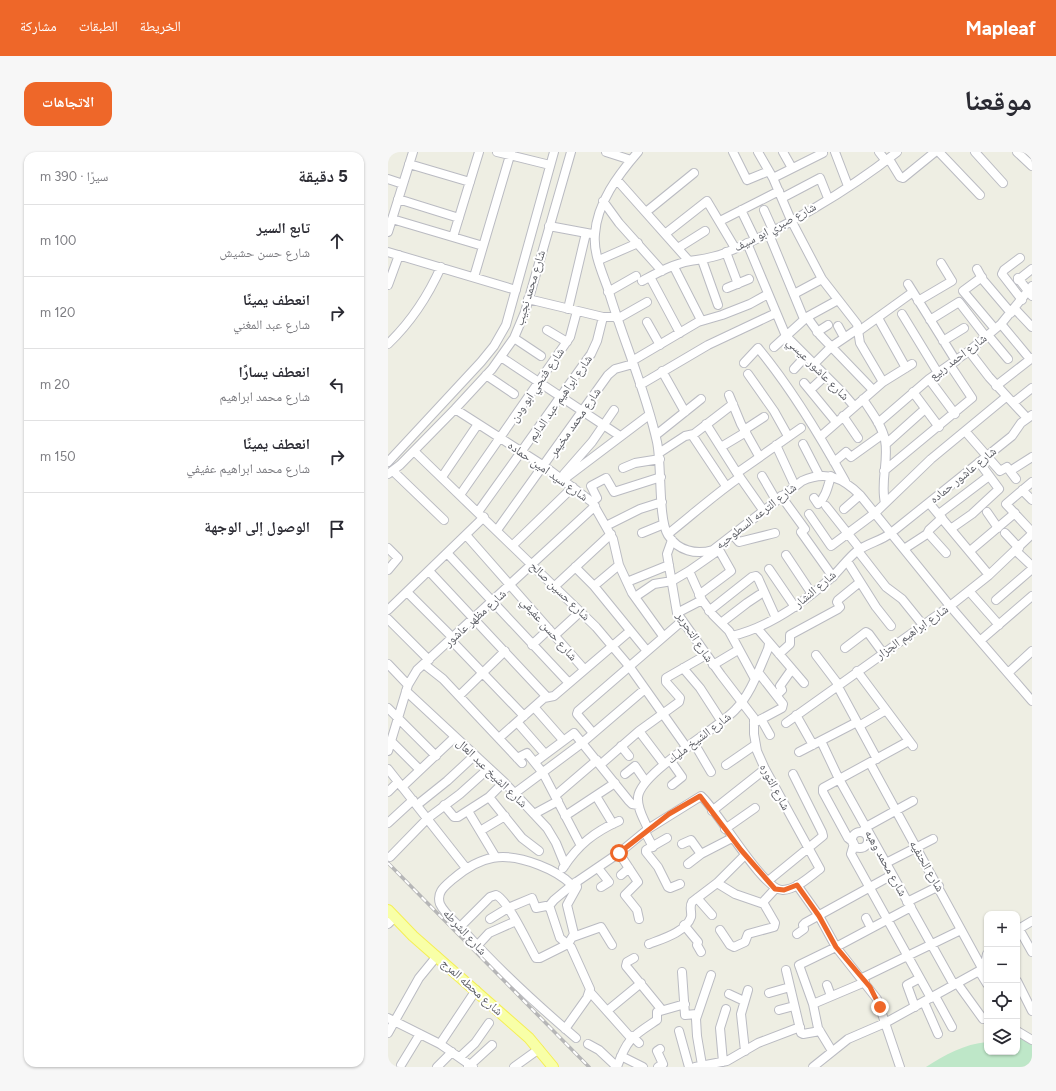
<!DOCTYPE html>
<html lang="ar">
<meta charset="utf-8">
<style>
body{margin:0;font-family:Figtree,"Noto Naskh Arabic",sans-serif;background:#f7f7f7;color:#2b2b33;direction:rtl}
.controls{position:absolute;right:12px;bottom:12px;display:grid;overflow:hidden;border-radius:8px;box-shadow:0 1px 3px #0004}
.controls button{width:36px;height:36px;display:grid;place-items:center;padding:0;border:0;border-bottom:1px solid #e1e1e2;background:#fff;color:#2b2b33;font:20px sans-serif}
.stop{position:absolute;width:12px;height:12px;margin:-9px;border:3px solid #ee6729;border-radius:50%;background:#fff}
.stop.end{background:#ee6729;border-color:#fff;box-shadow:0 1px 4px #0008}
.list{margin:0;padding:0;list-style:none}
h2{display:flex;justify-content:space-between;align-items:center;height:52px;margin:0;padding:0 16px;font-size:17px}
h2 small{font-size:13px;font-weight:400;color:#7c7c81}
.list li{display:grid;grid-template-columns:26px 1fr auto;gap:12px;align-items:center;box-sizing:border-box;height:72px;padding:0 16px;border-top:1px solid #e1e1e2}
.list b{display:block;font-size:15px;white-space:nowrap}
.list p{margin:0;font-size:13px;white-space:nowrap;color:#7c7c81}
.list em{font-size:13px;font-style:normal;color:#7c7c81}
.icon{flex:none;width:22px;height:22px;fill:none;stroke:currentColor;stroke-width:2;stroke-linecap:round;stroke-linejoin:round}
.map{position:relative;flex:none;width:644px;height:915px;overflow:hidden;direction:ltr;border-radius:12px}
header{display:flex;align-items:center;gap:24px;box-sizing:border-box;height:56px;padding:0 20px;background:#ee6729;color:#fff}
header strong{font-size:19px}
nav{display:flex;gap:22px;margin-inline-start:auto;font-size:14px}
.intro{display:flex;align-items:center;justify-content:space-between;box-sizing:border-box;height:96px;padding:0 24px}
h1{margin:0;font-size:28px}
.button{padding:10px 18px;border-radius:12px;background:#ee6729;color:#fff;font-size:14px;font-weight:700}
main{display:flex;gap:24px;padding:0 24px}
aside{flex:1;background:#fff;border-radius:12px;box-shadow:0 1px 3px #0004}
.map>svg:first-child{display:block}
.green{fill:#bee7c8}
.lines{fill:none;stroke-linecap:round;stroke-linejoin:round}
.minor-casing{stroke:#babbc2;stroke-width:10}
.major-casing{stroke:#f5ef55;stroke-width:12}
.minor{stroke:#fff;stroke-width:8}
.major{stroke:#f8ffa7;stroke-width:10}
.rail-casing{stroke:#b6b6b7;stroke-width:3.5}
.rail{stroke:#fff;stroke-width:2;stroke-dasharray:6;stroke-linecap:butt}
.route{stroke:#ee6729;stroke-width:5}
.labels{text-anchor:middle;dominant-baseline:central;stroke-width:4;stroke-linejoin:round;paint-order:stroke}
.street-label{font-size:12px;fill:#5b5d64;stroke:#fff}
</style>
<header>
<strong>Mapleaf</strong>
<nav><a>الخريطة</a><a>الطبقات</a><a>مشاركة</a></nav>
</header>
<div class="intro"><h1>موقعنا</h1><a class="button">الاتجاهات</a></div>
<main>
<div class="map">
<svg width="644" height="915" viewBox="0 0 644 915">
<rect width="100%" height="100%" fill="#eeeee3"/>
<path class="green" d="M633 887 644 892V915H538C557 903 576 892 599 890V900H629V888Z"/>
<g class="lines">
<g class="minor-casing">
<path id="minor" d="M109 0 162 13
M218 0 243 8
M250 0C230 23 209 51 207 82 205 101 214 120 220 137 235 188 258 239 269 290 274 313 270 367 280 383 290 399 308 403 325 398L414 329C438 318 455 326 472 343L562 454 644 549
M345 0 359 28 381 19
M370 0 385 26 403 68 434 127 469 172 472 191 495 230
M395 0 404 16
M447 0 460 34
M491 0 498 9
M551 0 592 43
M587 0 615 31
M629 0 644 14
M501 7 512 25 515 26 547 0
M21 12 82 30
M385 26 435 1
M0 27 15 32
M229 28 301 109
M394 46 432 26 440 46
M10 47 71 66
M215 49 231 71 274 119
M353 58 367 87
M376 58 385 78
M258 60 306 21
M4 67 95 94
M332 69 391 39
M161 74 204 82
M0 80 25 0
M380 80 416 167
M277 82 319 49 347 96
M65 85 91 0
M359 91 398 184 454 240 466 254
M290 96 317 79
M0 100 128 138
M338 100 350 132
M632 106 616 118 614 122 634 148
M211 108 250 91
M314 108 330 153
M286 115 313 168
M589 117 595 128 623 161
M86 125 123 0
M262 125 292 181
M594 125 575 139 607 177
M630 126 644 144
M630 128 644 117
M254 129C269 121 285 112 302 109 314 107 325 106 337 101 394 78 461 38 509 0
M520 132 568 209
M0 133 11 103
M339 136 361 127
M220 140 248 124
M406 142 434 127
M140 147 215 165H228
M530 149 564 129 553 111
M180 157 198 81
M627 157 644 175
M514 162 550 221
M419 165 432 183 485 238
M490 166 518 216
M229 167 259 150
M542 168 571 150 598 185
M259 170 272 193
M613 172 642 207
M450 174 456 185
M159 178 179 190
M471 179 525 140
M429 180 440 173
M600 183 620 207
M126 186 153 204
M555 189 576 176
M0 192C23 170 40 144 53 115
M386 195 419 165 450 148
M581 199 601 225 639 266
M113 205 232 284
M244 209 310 170 334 163 362 152 380 142
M356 211 370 196C404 237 431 282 457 329
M425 213 443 195 471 176
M406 217 417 205
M274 219 297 260
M360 222 386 259 400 284
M98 223 126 242
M541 227 567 262
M416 231 448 270
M252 233 320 193 388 161
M608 234 644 206
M422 238 437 224
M525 240 551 275
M341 243 353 272 371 304
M475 247C483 260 494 273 497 288 501 309 492 330 497 351
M625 251 644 236
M67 257 156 314 204 350 225 387 231 413 244 441 275 484
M455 264 470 286
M490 271 541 227 581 199 613 172 644 134
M318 272 349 321 375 358
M356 278 376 265
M577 279 612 319 619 315 628 327
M268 283 313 247
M304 283 338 334
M432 285 495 230 524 212
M415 292 431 323
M498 292 537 257
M388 293 407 334
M333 295 358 280
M26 299 208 475 241 514 299 596
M271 301 297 284 306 282 345 252
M0 310 93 210 106 194 118 173 166 0
M446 310 458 300 463 305 495 282
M235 316 247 311 272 307
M5 319 56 368
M496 319 584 246 562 213
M622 319 644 305
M349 321 413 276
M0 322 12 313 67 257 104 217 126 186 137 160 183 0
M176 322 204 290 226 258
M374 324 388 348
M54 325 90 272
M175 328 261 263
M644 330 618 352 644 380
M634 338 644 348
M72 343 182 185 189 159
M393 344 417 377 413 380 445 425
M426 346 430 352C438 345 440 334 443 324
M204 350 209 346 203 334 218 326 226 340 273 325
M541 351 601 423
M438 354 472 397
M456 357 472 343
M90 360 203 202 209 189 215 165
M599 360 610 376
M421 362 443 394 487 361 543 307 618 245
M551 362 601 324
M218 374 252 357 274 350
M564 376 584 362 611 337 591 310
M109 378 220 223 227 217 245 212
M254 381 276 372
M540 381 558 401
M617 381 631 396
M280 382C304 363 326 343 352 325
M78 383 196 517
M345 383 351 390 387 381
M125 393 185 335
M0 396 10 406 0 418
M516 397 539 382 541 378 554 366
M470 399 498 435 514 447 535 473
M582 399 627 361
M628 399 644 414
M59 401 181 531
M398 403 424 442
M459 409 488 455 503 474
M187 415 206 434 259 499
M381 417 407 455
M41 419 159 545
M301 419 314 448 325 463 341 479 367 527
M239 430 281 413
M206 434 231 413
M166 435 223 382
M581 439 611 473
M19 440 65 486
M311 443 343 419 330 396
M247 445 266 432 284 429 301 419 331 398
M608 448 644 417
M0 458 96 365
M321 459 364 425 368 424 370 426 388 466
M289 461 314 448
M0 467 41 508
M333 471 359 451 371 443
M369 476 416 531
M167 483 192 460
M344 484C382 475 415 451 443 426 452 418 459 407 469 399 480 391 493 389 503 381L624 284 633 271 644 263
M63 488 136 564
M593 488 644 444
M144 493 161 477
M457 496 478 480 481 482 495 501
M391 502 402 492V483L450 457 452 455 449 450 450 448 472 430
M428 503 450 532
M0 512 20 533
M36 512 55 527 134 611
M325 513 350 498
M295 516 312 536 334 570
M469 519 525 594
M620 521 644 499
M449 533 489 607
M18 539 116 630 159 676 168 691 177 713
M389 543 394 538 392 534 404 517
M71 544 117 499
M146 555 175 588
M0 556 48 604
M408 563 425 593
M373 567 382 583
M129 570 157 602
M366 571 394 556 395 552 370 520
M398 571 562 454 601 423 644 382
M471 574 498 558
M251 579 276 612
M205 581 189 562 190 559 294 469
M111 586 156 546 166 544 242 479
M3 589 32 618
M433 589 451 627 566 833
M306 591 323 620
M233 594 241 604
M0 599 20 533 29 518 207 354
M411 600 469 570
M129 606 139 601 155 621 192 692
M282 608 294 625 284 633
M147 610 186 581 241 649 244 652 250 653
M482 611 594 816
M212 613 251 579 291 550 292 546 278 530V526L318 503
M338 613 367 593
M0 617 78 716
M237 622 247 614 258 630
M14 635 67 585
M0 640 10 630
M127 641 194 591 257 537
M167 644 209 608
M208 644 225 672
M101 645 134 686 151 699
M29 653 59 629 87 603
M56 653 66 665H70L101 645 116 630
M80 659 107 704
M324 659 377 617
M146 662 170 649
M177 664 227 631
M0 671 25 648
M260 677C256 667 249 657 250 645 253 620 327 579 347 558 363 542 371 517 380 497L381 492
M337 677 367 656
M92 679 117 664
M257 680 265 695
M474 680 478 675 525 649
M464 688a8 8 0 1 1 16 0a8 8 0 1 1-16 0Z
M279 686 258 698V700L270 715 280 735 282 736 292 732
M465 690 460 686 435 640V636L521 589
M294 692 303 688 313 702
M466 692 463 702 543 846
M231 701 250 730 237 743 249 758 251 767
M2 705 40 666 72 642 101 616
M498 711 545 687
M300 712 313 702 344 686
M175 716C190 693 206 680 231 669
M210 716 221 730 213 735
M233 723 241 716
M380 729 435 684 434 680 405 622
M329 731 347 742 376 752
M184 733C174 723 164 718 151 713 116 699 93 703 65 727 57 734 48 740 52 752 56 761 67 770 74 777 109 816 148 852 188 886
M409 733 431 764 448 795 489 847 512 915
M309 746 324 763
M519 750 551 734
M161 754 166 748 184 733 231 701 260 677 313 644C329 657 376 740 395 738 409 737 421 725 432 717L377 617 369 599 366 582V566L333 523 289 461 279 402 284 388
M478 766 483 776
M102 767 120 756 144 746 148 756 158 754 162 756 172 786 183 795 202 837 199 846 177 877
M0 772 7 765
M296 773 310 790 309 793 313 800
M72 775 102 745 108 743C120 748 140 792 148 806H152L180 792
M631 777 644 800
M332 778 342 793 346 795 357 790 360 782 386 775 387 771 376 752V749L387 737
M629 778 644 769
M409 782 416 777 415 773 417 771 504 723
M185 785 213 775 224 793
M180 792 186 782 179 753 189 735 188 730
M261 792C274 787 298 780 303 765 304 760 301 755 304 750L329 731 357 703
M89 794 101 781 128 769
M246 806 239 810 238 814 274 858
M398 818 413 881 415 882 432 879
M591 819 599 832
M294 820 297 863 309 862
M474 826 573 778
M629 829 644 859
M569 831 595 867
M439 833 443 844
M202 840 243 886
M381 841 402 835
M341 842 356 849
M547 844 564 875
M536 850 550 882
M425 852 477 830
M527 855 519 833 532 826
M391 858 406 854
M219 859 253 831
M0 866 52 892 85 915
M291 879 301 915
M629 879 644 888
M0 881 31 826 49 804
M244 884 251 891
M52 892 88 838
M200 892 211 898 229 915
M357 899 353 862 360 838
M444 899 430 876 425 852 411 813 448 795 523 755
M233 904 255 915
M72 905 87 891 101 871
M335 910 332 876 338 857
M13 913 32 882
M314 913 309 884 308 867 323 823
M49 915 64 900
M80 915 104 893
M126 915 151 897
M229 915C239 886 245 884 269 868V860L297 852
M270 915 275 912 269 899 272 897
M307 915 339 909 370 891 412 875
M425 915 460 887 497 871 591 819 597 813 599 802"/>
</g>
<g class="major-casing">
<path id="major" d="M0 758 25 784 141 886 165 915"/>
</g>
<use href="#minor" class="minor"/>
<use href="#major" class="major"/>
<g class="rail-casing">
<path id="rail" d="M0 711 201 915"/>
</g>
<use href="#rail" class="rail"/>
</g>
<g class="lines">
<path class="route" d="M231 701 281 662 312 644 353 698 387 737 396 738 409 733 431 764 448 795 482 835 492 855"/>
</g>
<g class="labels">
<g class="street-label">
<text transform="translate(387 75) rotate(-28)">شارع صبري ابو سيف</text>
<text transform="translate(142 136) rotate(-73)">شارع محمد نجيب</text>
<text transform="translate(570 205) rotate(-37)">شارع احمد ربيع</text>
<text transform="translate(430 217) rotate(45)">شارع عاشور عيسي</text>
<text transform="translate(149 233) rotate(-56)">شارع فتحي ابو ودن</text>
<text transform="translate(172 246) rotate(-55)">شارع ابراهيم عبد الدايم</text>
<text transform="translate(187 270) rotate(-55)">شارع محمد مخيمر</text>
<text transform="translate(160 319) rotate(35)">شارع سيد امين حماده</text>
<text transform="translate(575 323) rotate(-39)">شارع عاشور حماده</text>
<text transform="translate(368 364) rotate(-38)">شارع الترعه السطوحيه</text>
<text transform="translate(427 437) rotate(-40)">شارع النشار</text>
<text transform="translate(172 439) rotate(44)">شارع حسين صالح</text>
<text transform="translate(87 466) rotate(-42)">شارع مظهر عاشور</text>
<text transform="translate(161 477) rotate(49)">شارع حسن عفيفي</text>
<text transform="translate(524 480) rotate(-35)">شارع ابراهيم الجزار</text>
<text transform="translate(307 485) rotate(57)">شارع التحرير</text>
<text transform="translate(311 586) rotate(-37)">شارع الشيخ مليك</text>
<text transform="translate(104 621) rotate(44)">شارع الشيخ عبد العال</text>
<text transform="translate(387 635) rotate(62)">شارع الثوره</text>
<text transform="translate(498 711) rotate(61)">شارع محمد وهبه</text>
<text transform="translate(539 714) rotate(60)">شارع الحنفيه</text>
<text transform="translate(77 780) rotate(47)">شارع الشرطه</text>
<text transform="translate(84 835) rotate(42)">شارع محطه المرج</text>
</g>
</g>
</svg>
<div class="controls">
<button>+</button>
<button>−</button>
<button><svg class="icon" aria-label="locate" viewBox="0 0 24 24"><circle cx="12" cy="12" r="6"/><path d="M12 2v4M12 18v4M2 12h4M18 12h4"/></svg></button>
<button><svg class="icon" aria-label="layers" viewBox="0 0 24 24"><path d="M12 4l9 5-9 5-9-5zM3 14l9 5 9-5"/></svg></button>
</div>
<div class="stop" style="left:231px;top:701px"></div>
<div class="stop end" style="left:492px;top:855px"></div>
</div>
<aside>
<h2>5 دقيقة<small>سيرًا · 390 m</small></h2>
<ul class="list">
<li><svg class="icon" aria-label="ahead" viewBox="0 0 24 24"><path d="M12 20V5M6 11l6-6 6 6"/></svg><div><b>تابع السير</b><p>شارع حسن حشيش</p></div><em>100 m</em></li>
<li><svg class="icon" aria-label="right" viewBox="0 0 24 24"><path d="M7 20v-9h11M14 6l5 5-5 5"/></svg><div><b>انعطف يمينًا</b><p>شارع عبد المغني</p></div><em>120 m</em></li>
<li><svg class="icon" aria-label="left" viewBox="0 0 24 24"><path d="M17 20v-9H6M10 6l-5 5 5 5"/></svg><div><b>انعطف يسارًا</b><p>شارع محمد ابراهيم</p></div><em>20 m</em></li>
<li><svg class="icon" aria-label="right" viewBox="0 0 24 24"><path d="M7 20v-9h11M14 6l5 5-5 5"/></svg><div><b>انعطف يمينًا</b><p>شارع محمد ابراهيم عفيفي</p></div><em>150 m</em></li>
<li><svg class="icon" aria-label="arrive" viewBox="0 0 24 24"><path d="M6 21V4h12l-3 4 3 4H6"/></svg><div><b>الوصول إلى الوجهة</b></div></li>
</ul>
</aside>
</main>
